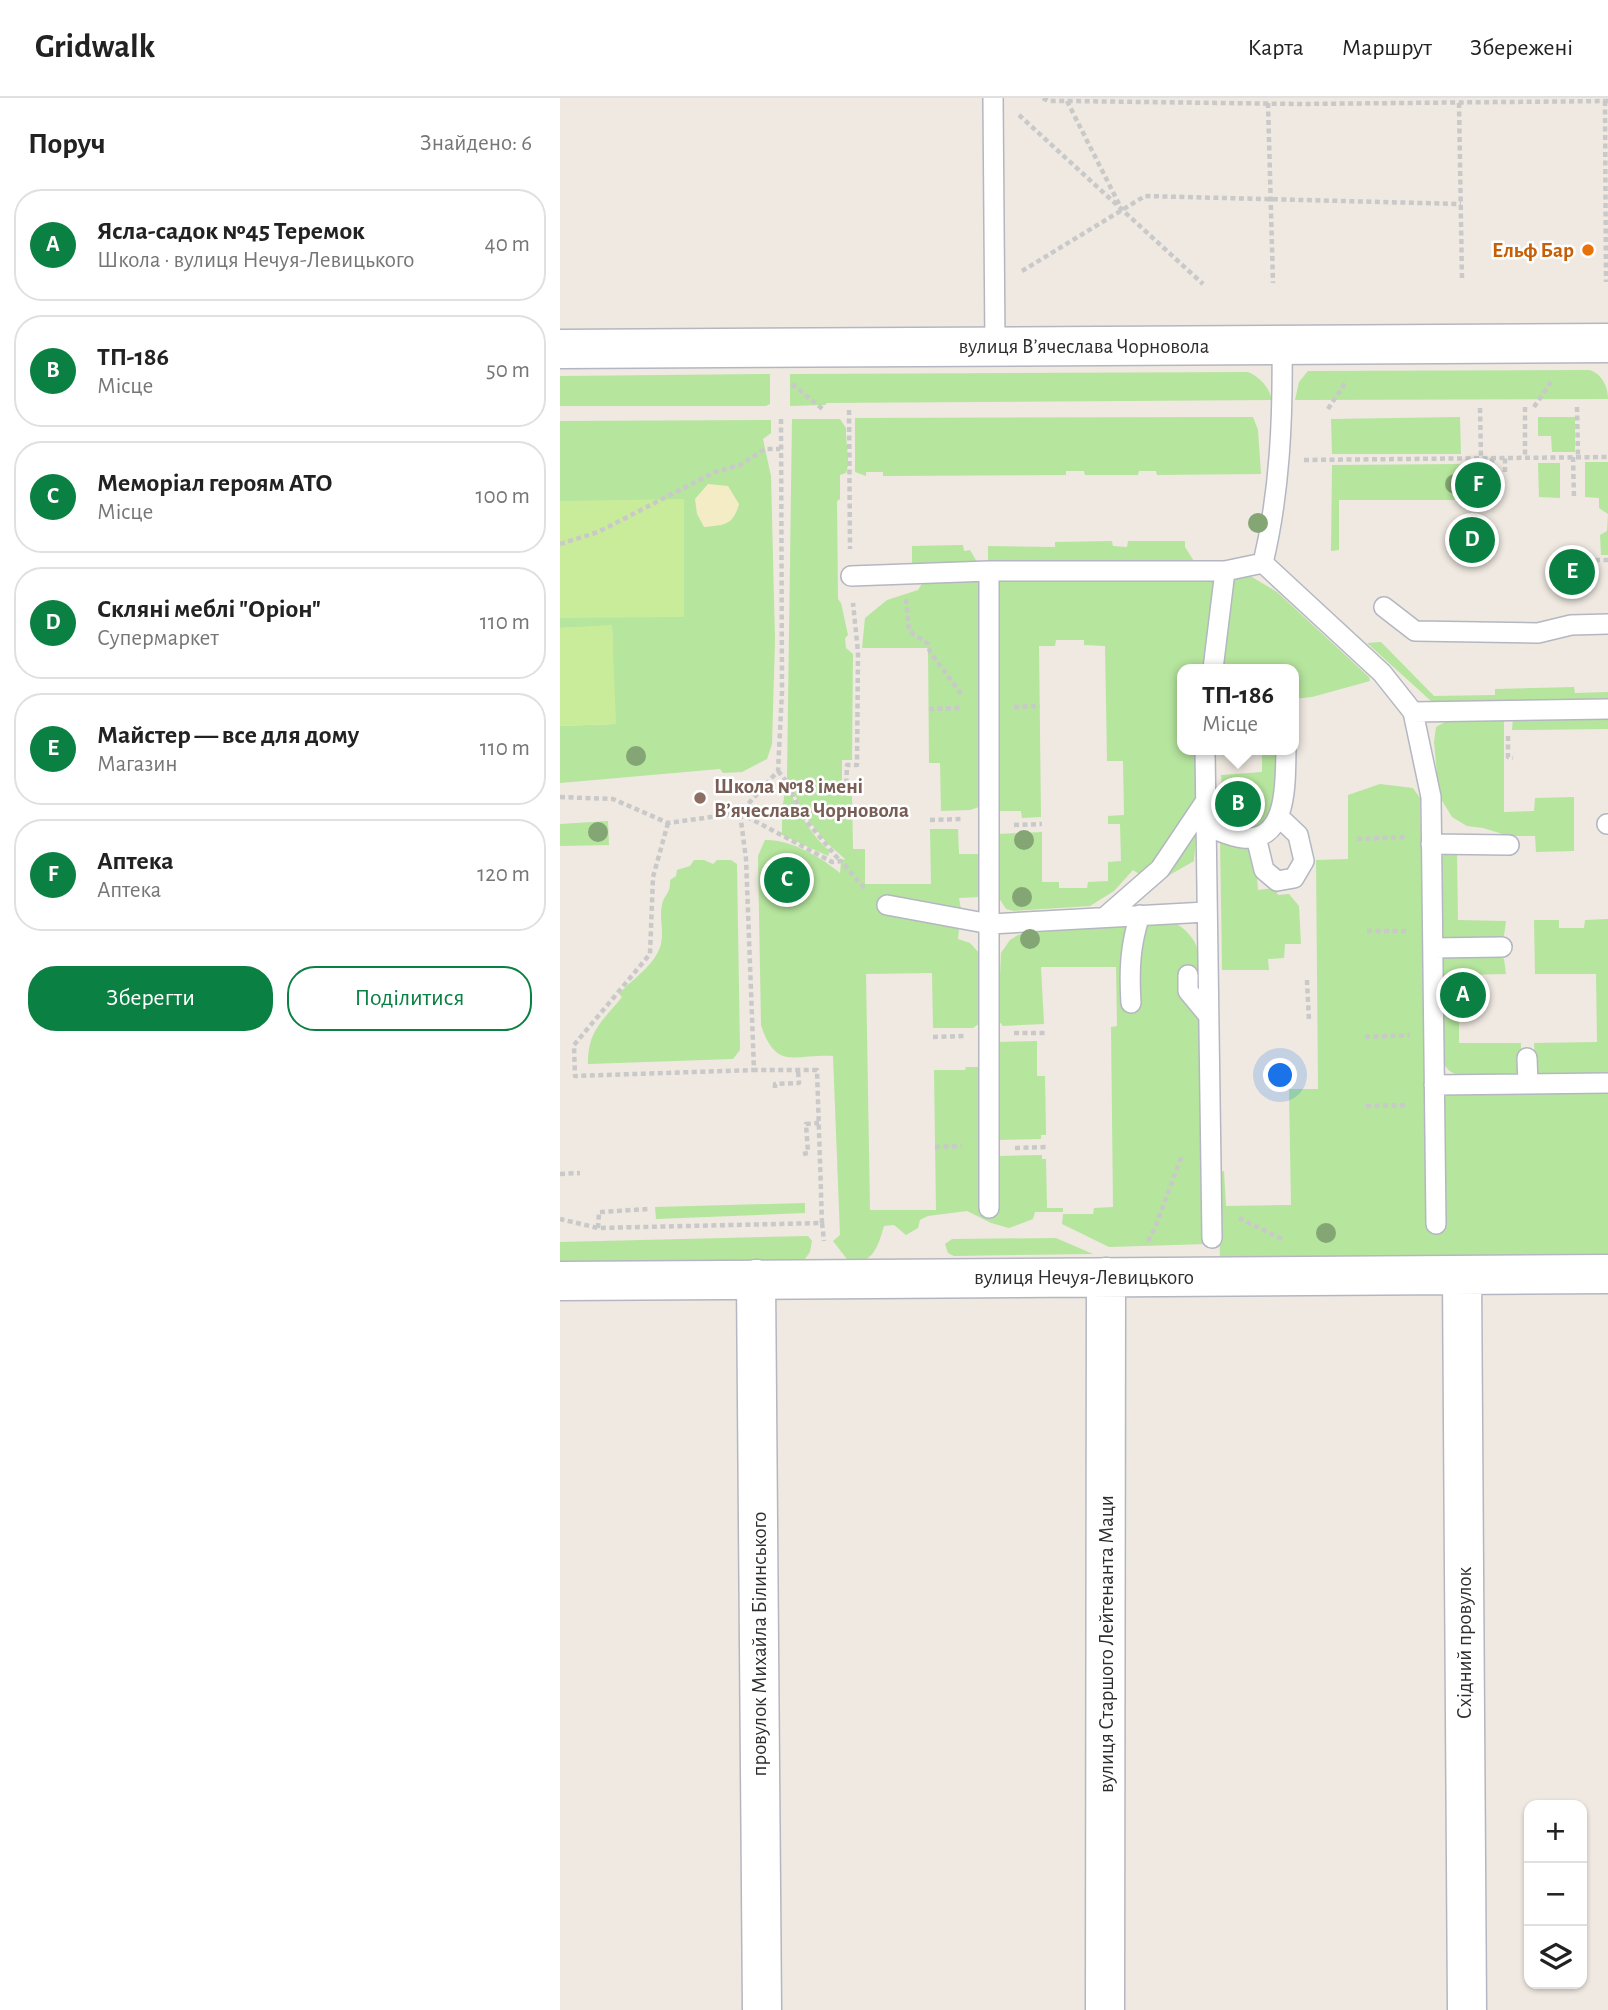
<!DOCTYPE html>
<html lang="uk">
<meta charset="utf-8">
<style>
body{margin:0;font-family:"Alegreya Sans",sans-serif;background:#f2f2f2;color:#222}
.controls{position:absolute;right:21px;bottom:21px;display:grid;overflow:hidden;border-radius:14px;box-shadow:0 2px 5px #0004}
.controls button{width:63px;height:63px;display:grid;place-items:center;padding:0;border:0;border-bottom:2px solid #e0e0e0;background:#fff;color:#222;font:35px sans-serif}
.you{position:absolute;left:721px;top:978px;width:24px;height:24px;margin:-18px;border:5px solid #fff;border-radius:50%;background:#1a73e8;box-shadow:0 0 0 10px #1a73e833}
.badge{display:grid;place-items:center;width:46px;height:46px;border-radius:50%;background:#0b8043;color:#fff;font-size:23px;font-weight:700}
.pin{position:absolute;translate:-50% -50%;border:4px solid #fff;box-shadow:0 2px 7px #0006}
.popup{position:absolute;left:617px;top:566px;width:122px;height:91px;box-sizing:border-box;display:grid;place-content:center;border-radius:14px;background:#fff;filter:drop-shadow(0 2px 5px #0005);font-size:23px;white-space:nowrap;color:#767676}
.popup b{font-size:26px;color:#222}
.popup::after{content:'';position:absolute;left:50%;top:100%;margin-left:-14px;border:14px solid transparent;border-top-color:#fff}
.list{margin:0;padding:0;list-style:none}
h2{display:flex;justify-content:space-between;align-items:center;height:91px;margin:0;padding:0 28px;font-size:30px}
h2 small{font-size:23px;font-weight:400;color:#767676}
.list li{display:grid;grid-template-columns:46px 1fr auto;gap:21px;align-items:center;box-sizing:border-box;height:112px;margin:0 14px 14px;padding:0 14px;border:2px solid #e0e0e0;border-radius:28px}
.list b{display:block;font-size:26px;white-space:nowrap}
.list p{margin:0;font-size:23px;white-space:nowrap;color:#767676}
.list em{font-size:23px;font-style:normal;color:#767676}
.actions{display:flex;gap:14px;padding:21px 28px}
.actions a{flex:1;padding:16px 0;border:2px solid #0b8043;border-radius:28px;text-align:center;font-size:24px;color:#0b8043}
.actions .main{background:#0b8043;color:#fff}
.icon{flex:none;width:38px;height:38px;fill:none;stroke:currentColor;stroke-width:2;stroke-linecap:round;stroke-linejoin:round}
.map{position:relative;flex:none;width:1048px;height:1912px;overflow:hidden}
header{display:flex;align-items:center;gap:42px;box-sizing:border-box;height:98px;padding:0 35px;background:#fff;border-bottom:2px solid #e0e0e0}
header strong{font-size:33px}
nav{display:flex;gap:38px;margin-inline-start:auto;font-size:24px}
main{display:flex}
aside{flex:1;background:#fff}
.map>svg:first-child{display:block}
.green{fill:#b6e59e}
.sand{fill:#f3ecc5}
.pitch{fill:#c9ec9a}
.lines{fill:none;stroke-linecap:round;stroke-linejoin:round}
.lane-casing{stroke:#b4b7c1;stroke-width:22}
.street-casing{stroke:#b4b7c1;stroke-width:41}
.secondary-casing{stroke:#b4b7c1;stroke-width:41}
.path{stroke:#c9c9c9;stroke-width:4.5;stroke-dasharray:5 3.5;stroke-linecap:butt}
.lane{stroke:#fff;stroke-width:19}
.street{stroke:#fff;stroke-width:38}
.secondary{stroke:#fff;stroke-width:38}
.tree{fill:#84a574}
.food-dot{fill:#e8710a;stroke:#fff;stroke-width:2.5}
.education-dot{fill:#8d6e63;stroke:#fff;stroke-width:2.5}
.labels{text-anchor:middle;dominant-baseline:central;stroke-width:5;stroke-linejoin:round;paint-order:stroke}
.food-label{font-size:21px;font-weight:bold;fill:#c56008;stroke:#fff;text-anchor:end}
.street-label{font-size:21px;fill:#2e2e2e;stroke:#fff}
.education-label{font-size:21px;font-weight:bold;fill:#785e54;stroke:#fff;text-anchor:start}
</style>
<header>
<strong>Gridwalk</strong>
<nav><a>Карта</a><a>Маршрут</a><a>Збережені</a></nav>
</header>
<main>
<aside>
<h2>Поруч<small>Знайдено: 6</small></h2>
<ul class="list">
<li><span class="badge">A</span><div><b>Ясла-садок №45 Теремок</b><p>Школа · вулиця Нечуя-Левицького</p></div><em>40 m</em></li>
<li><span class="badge">B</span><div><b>ТП-186</b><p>Місце</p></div><em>50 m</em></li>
<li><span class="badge">C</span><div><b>Меморіал героям АТО</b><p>Місце</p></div><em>100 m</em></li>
<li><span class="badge">D</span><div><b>Скляні меблі &quot;Оріон&quot;</b><p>Супермаркет</p></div><em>110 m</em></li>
<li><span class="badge">E</span><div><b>Майстер — все для дому</b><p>Магазин</p></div><em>110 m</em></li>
<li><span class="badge">F</span><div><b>Аптека</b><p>Аптека</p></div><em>120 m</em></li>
</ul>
<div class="actions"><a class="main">Зберегти</a><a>Поділитися</a></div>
</aside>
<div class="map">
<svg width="1048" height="1912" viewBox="0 0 1048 1912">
<rect width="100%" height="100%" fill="#efe9e1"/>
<path class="green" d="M1030 272C1042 276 1048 289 1048 301L735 302 739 284 748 273Z
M688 274C700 279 709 289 712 302L267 305 265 307 230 308V276Z
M210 276V306L206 308H0V278Z
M693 319 698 332 701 376 597 377 596 373H579L578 377H525L524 373H506V377L323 378V374H306V378L295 374V320Z
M900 319 901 356H772L771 321Z
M978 319H1015V354H992L991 338H978Z
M232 321H280L286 330C285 344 291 362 286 375L280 377V401L277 403 278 501 281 505 288 537 285 540 286 550 293 556 292 662H282V697L292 698 293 751H305V786H371L370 731H398L399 756H418L419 799 399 800 401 811 398 841 410 845 422 858 420 925 413 930H373L372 875 306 876 310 1112H376L374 972H405L406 969H420L427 1040H418V1043L438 1061 439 1058 482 1057V1061H486L487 1110H503V1114H475L473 1121 449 1130 431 1125 407 1113 368 1118 360 1122 358 1130 346 1137 334 1127 324 1128C318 1148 314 1165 290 1165L273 1143 280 1137 273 958C234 956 216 973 201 927L198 758 205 742C230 741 261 759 280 775L281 763 285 761 268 746 245 718 227 680Z
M211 322V335L203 341 211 378 215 542 212 646 207 661 182 674 163 675 160 671 0 685V628L55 626 52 528 0 530V323Z
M1025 364H1048V457H1041L1040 437 1047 433 1048 416 1039 410V400L1025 399Z
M978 365H1000V400L979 399Z
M900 366 901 400 894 402H779V452L771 453 772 367Z
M552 443 553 448 567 449 568 443H625V449L637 468 673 479H692L717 494 809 579 810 583 752 599 734 601V571H622V652H643L634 763 594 786 573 772 554 793 530 808 454 813 446 811 439 800 438 736 482 734V784H499V790H527L528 784 548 783V764L561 763 560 726H548V718L564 717 563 663H547L545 548 524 547V542H496L495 548H479L481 719 462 720 461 713H439V664L422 667V708L410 712 381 713 380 665H369L368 550H302L305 520 327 502 358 492 375 465H352V448L403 447 404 453 410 452 424 476 428 464V448L495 449V444Z
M821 544 874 598 935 597V591L1014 589 1015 595 1048 594V603H871L807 545Z
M1048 618V631L952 632 953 619Z
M892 620H944V714L974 713 975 700 1014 699V753L976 754 975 738H949L923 730 907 728 892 719 881 701 878 687 874 644 876 629Z
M702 652H718V692L707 725C691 732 679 731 663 727V724H694V687H662L661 677 702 674Z
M226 685C237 710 249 736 270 753L268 758 222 737V713Z
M820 686 853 690 860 700 870 1132H884L881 1006 886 998 892 996H1048V1160L660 1162 658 1074 664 1073 666 1108 731 1107 729 991H758L756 762 788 761V697Z
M48 723 49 747 0 748V726Z
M660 740C672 747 681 753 695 749L698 792 715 790 718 797 729 796 739 808 741 846H725L724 860 708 861 709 872H662Z
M884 757H897L898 822 946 823 944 838 941 841 879 842 880 761Z
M134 762H144L153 766 157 762H171L177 766 180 952 173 961 28 966C28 932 42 924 62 899L59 896C73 880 95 868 101 846 104 833 99 819 102 807 104 796 111 796 110 782L116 778 117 772 130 768Z
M1048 821V977L976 980 974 945 1037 944 1036 876H975L974 822H999V830H1024L1025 822Z
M614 824C639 840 637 851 645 877L647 1146 549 1149 502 1126 503 1116H533L534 1110 553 1109 551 929 557 928 556 869H481L484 926 443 928 438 922 441 855 450 842 458 837 473 833Z
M941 858 944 861 946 876 899 877V945H961L960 981C936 980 892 989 882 962L879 859Z
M477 943V978H485L486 1037H481V1041L440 1042 432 1034 438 944Z
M245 1105V1115L96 1121 95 1109Z
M248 1138 252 1143 250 1154 242 1165 0 1166V1144Z
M496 1140 533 1156 394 1158 388 1155 385 1146 392 1141Z"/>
<path class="sand" d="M148 386 168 388 179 406C173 428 164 427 144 429L137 416 135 401Z"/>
<path class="pitch" d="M124 401V519L0 520V403Z
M52 527 56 626 0 628V530Z"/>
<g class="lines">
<g class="lane-casing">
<path id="lane" d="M433 0 435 248
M722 247C723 320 720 394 703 465L822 575 853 614 871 699 876 1126
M291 478 429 473
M824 509 855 533 978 535 1011 527 1048 526
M653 571 665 473 703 465
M853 614 1048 611
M645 652 652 1140
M1047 726H1048
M646 728C657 732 671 739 683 740 729 744 725 682 726 652
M696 739 704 772 717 783 734 780 744 763 738 737 719 719
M871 746 949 747
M327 807 430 826 646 814
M545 819 600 771 645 704
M873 850 942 849
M628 877V893L648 917
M571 905C569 873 570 847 580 817
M967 960 968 986
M874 987 1048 985
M429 1110V473H665"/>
</g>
<g class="street-casing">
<path id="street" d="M902 1177 907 1912
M196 1181 202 1912
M0 1183 1048 1176
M545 1912 546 1179"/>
</g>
<g class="secondary-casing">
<path id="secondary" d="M0 251 1048 245"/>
</g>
<path class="path" d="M483 0 488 3H507L740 6 1048 3
M507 3 560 108
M1045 3 1046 184
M708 5 713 185
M899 5 902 182
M459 17 643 186
M462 173 585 98 901 106
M232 286 265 313
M965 309V360
M974 309 993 281
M1017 309 1018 359
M920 310 921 360
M768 311 787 282
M289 312 290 451
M221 321 222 593 218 673 180 715 272 764 281 763 306 792
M1013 359 1014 400
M918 360 919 375
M932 360V375
M744 362 1048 359
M945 374V360
M0 446 38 434 155 374 180 367 205 351H220
M1035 462H1048
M346 501 349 533 368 546 370 554 402 597
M454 609 480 608
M369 611 403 610
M948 638V659L953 660
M218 673 226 683 244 720 280 763
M286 694 287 667H297L298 554 293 505
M0 699 53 701 108 725 180 715 186 761 194 972H257L262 1125 38 1130 0 1121
M370 722 404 721
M108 725 93 779 90 856 14 947 15 978 194 972
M454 727 482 726
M797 741 845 739
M807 833H848
M747 882 749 923
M454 935H485
M373 939 404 938
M805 939 850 937
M215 990V986L239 985 238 972
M806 1008 847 1007
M375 1049 402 1048
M455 1050 486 1049
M243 1056 248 1055 246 1026 259 1025
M0 1076 20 1075
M679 1120 722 1141
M262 1125 264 1143
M38 1130 39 1114 89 1111
M588 1143 595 1130 622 1057"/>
<use href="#lane" class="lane"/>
<use href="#street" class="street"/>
<use href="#secondary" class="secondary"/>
</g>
<g class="tree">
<circle cx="895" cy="386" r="10"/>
<circle cx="698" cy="425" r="10"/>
<circle cx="76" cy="658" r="10"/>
<circle cx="38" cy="734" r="10"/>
<circle cx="464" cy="742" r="10"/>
<circle cx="462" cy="799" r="10"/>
<circle cx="470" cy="841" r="10"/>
<circle cx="766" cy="1135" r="10"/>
</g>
<circle class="food-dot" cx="1028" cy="152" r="7"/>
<circle class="education-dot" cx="140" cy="700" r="7"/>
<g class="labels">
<g class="food-label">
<text x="1014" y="152">Ельф Бар</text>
</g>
<g class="street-label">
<text x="524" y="248">вулиця Вʼячеслава Чорновола</text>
<text x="524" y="1179">вулиця Нечуя-Левицького</text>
<text transform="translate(904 1545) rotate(-90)">Східний провулок</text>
<text transform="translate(199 1546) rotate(-90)">провулок Михайла Білинського</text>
<text transform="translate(546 1546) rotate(-90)">вулиця Старшого Лейтенанта Маци</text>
</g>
<g class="education-label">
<text x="154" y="688">Школа №18 імені<tspan x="154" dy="24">В’ячеслава Чорновола</tspan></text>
</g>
</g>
</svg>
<div class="controls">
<button>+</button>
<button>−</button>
<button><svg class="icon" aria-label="layers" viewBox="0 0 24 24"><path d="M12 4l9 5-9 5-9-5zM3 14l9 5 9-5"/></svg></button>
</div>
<div class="you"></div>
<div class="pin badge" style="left:903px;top:897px">A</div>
<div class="pin badge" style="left:678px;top:706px">B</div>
<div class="popup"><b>ТП-186</b>Місце</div>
<div class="pin badge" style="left:227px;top:782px">C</div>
<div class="pin badge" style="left:912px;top:442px">D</div>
<div class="pin badge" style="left:1012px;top:474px">E</div>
<div class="pin badge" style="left:918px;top:387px">F</div>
</div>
</main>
